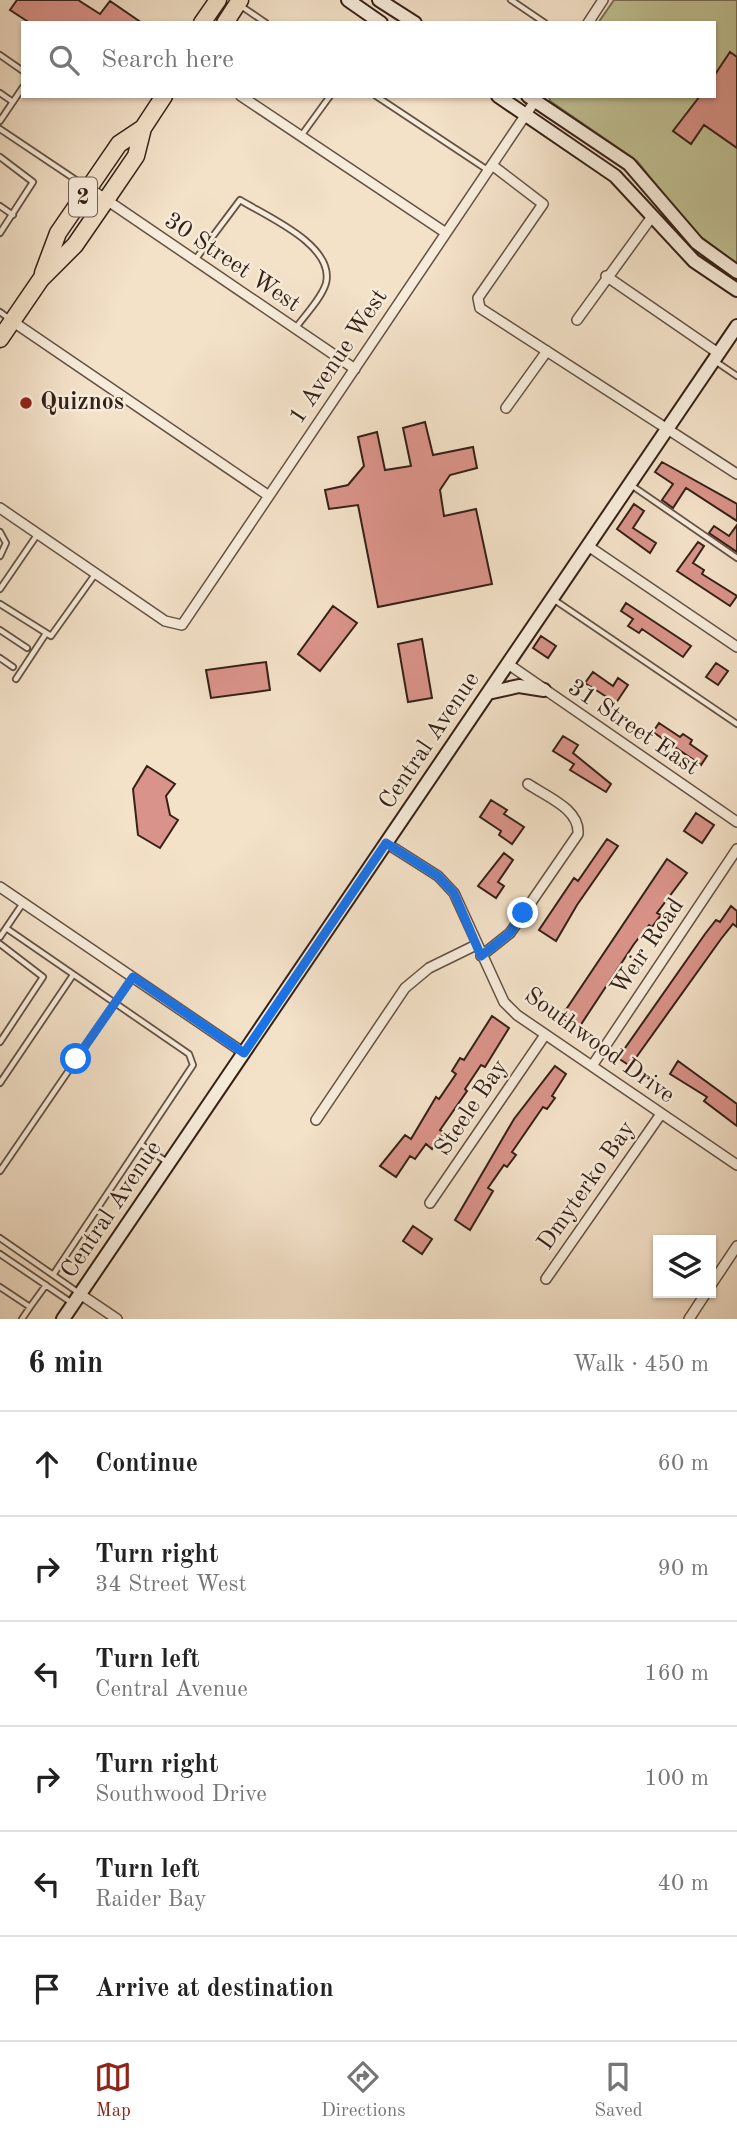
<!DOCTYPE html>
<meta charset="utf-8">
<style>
body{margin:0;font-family:"Old Standard TT",serif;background:#f2f2f2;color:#222}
.controls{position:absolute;right:21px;bottom:21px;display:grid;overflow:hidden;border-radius:0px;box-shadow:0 2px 5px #0004}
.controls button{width:63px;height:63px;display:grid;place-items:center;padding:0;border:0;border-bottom:2px solid #e0e0e0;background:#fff;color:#222;font:35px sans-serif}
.stop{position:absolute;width:21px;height:21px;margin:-16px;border:5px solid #1a73e8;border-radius:50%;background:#fff}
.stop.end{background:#1a73e8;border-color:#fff;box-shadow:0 2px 7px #0008}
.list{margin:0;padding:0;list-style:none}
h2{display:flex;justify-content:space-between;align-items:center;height:91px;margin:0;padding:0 28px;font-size:30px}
h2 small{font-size:23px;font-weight:400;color:#767676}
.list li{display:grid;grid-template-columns:46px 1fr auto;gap:21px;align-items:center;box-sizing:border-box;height:105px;padding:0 28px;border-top:2px solid #e0e0e0}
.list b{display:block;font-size:26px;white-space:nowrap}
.list p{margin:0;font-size:23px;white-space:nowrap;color:#767676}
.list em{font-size:23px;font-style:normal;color:#767676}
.icon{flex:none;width:38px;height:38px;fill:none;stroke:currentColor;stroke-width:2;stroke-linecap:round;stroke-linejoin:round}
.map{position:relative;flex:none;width:737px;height:1319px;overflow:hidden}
.search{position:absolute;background:#fff;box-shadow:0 2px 5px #0004;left:21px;right:21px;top:21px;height:77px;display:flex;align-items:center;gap:18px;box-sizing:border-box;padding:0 24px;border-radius:0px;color:#767676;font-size:26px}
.sheet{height:721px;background:#fff}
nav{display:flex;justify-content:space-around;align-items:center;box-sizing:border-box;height:98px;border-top:2px solid #e0e0e0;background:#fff;font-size:19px;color:#767676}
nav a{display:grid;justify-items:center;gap:4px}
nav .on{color:#8f2418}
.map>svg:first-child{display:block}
.green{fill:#c0c193;stroke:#7a7155;stroke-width:2}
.building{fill:#da938a;stroke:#352117;stroke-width:2}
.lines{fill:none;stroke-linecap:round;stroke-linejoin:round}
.lane-casing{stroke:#645143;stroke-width:8}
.street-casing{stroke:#645143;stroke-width:12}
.secondary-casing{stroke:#352117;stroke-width:16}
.highway-casing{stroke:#352117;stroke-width:19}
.lane{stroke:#f7ecdb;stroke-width:4.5}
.street{stroke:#f7ecdb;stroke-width:9}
.secondary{stroke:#f7ecdb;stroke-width:12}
.highway{stroke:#f3e1c8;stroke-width:16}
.route{stroke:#1a73e8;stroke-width:9}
.poi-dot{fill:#8f2418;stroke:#f7ecdb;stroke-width:2.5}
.labels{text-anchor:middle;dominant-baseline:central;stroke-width:5;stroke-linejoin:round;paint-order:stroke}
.shield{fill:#f7ecdb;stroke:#6f5e52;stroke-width:2}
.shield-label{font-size:23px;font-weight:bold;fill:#352117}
.street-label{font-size:24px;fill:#352117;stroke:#f7ecdb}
.poi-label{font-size:24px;font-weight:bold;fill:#352117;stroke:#f7ecdb;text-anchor:start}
</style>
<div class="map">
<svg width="737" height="1319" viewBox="0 0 737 1319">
<rect width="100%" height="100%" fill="#f3e1c8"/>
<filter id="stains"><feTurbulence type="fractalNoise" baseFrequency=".00286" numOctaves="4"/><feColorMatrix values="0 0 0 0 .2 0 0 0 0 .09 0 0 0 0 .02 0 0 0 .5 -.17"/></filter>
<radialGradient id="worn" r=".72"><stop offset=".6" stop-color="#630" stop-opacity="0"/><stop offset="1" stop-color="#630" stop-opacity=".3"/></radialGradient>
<path class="green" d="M614 0H737V264L694 232 637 161 550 101 549 96H714V23H598Z"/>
<path class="building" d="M17 0H78L100 14 110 1 142 23H30L10 10Z
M730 52 737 57V148L704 125 691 144 673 131 700 96H714V76Z
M425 422 433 455 473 447 477 468 450 475 440 490 444 516 476 509 492 584 378 607 358 505 329 509 325 490 348 485 364 466 358 437 377 432 385 470 411 466 403 428Z
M662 462 737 504V521L686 488 673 508 662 500 673 484 655 472Z
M634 504 644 511 633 528 656 543 650 553 617 529Z
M737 525V552L709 533 714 526 729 536Z
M698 542 704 546 693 563 704 570 702 574 737 596 730 606 677 571Z
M626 603 691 646 683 657 642 629 639 633 628 626 633 619 621 611Z
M333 606 357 623 320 671 298 654Z
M541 636 556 646 548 658 533 648Z
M422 639 432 698 408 702 398 644Z
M266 662 270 690 211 698 206 670Z
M716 663 728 671 718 685 706 677Z
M593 672 613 686 618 678 628 685 616 703 585 683Z
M659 723 680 737 683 734 692 740 690 744 707 756 701 765 653 732Z
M563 736 578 745 573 753 611 784 606 792 570 770 574 764 553 751Z
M147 766 175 784 166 796 170 815 178 820 160 848 138 835 133 789Z
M491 800 507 810 504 814 524 827 512 844 499 835 501 831 480 817Z
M696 813 714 825 702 843 684 831Z
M607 839 618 846 577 905 556 941 539 930 574 878 578 881Z
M504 853 513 860 498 882 504 886 496 898 478 886Z
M667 859 687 873 657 913 661 915 652 927 649 925 634 944 578 1029 561 1017Z
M731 906 737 911V927L733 924 721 939 630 1066 618 1058 705 934 716 920 720 922Z
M492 1016 509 1028 485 1067 481 1065 465 1089 467 1091 440 1130 444 1132 432 1149 426 1144 415 1159 410 1156 396 1177 380 1166 405 1135 411 1139 436 1097 439 1099 456 1074 452 1071 460 1058 464 1060Z
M678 1061 737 1104V1126L704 1101 707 1097 670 1074Z
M555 1066 566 1074 552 1096 555 1098 547 1109 543 1107 512 1152 516 1155 507 1167 504 1165 488 1188 493 1191 470 1230 455 1220 514 1119Z
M413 1226 432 1239 422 1254 403 1241Z"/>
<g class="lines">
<g class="lane-casing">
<path id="lane" d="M511 0 545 23
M241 6 266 23
M0 55 23 71
M0 93 13 102
M376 96 489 171
M0 121 23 87
M0 129 85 186
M301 136 330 96
M0 157 33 182 0 233
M0 206 13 215
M195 260 240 200C266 216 335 245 326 283 322 298 304 316 295 329
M0 312 11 320
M715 361 737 376
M631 485 737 558
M0 532 6 543 0 556
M0 589 37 535
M553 599 737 724
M0 604 51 636 96 573
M0 630 27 648
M0 658 13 667
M16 679 45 635
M6 928 189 1054 193 1065 53 1275
M0 937 23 903
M0 944 43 977 0 1042
M0 1083 73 975
M142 1145 167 1162
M0 1171 132 978
M0 1238 79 1293
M0 1254 72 1303
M0 1287 30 1307 46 1285
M22 1319 30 1307"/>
</g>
<g class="street-casing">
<path id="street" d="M588 23 603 0
M241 96 446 233
M492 165 543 204 478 298 480 308 737 474
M89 188 355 369
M606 276 718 353
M577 320 651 218
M12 321 269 496
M506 408 547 351
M0 508 165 621 182 625 537 98
M588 546 737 647
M508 664 737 822
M386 843 438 876 454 893 504 1002 517 1015 737 1165
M0 887 244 1053
M481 956 510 933 578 834C580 809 547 797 528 784
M592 1066 737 849
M316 1120 405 988 429 968 476 945
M430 1203 545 1035
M546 1279 661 1114
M711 1285 737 1246
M80 1294 117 1319
M689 1319 706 1293"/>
</g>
<g class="secondary-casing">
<path id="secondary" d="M348 0 381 23
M379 0 415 23
M498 96 615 176 694 261 737 290
M528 96 629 164 697 243 737 272
M488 693 519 686 544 690
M63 1319 737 326"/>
</g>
<g class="highway-casing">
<path id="highway" d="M202 23 218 0
M225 23 240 0
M43 273 58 233 119 144 143 128
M0 339 41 279 75 245 106 200 136 156 143 128 164 96"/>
</g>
<use href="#lane" class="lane"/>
<use href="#street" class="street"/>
<use href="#secondary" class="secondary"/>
<use href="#highway" class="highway"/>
</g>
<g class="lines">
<path class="route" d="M76 1059 133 977 244 1053 386 843 438 876 454 893 481 956 510 933 523 913"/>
</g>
<circle class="poi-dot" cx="26" cy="403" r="7"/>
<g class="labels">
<rect class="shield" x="69" y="177.5" width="28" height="39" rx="5"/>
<g class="shield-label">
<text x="83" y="197">2</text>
</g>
<g class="street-label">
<text transform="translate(232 263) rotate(34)">30 Street West</text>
<text transform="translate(339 357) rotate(-56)">1 Avenue West</text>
<text transform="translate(633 728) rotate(34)">31 Street East</text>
<text transform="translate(430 741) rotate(-56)">Central Avenue</text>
<text transform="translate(648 947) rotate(-56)">Weir Road</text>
<text transform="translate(599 1046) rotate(36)">Southwood Drive</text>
<text transform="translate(472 1108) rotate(-56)">Steele Bay</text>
<text transform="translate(587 1186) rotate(-55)">Dmyterko Bay</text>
<text transform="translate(112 1210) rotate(-56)">Central Avenue</text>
</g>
<g class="poi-label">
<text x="40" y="403">Quiznos</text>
</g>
</g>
<rect width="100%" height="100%" filter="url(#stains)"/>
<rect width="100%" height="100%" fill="url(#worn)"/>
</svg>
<div class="controls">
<button><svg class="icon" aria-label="layers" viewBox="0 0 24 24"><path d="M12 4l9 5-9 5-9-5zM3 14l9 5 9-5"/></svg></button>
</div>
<div class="stop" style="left:76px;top:1059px"></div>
<div class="stop end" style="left:523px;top:913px"></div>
<div class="search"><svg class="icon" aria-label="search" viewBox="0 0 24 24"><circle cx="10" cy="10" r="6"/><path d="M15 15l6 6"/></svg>Search here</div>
</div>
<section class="sheet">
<h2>6 min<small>Walk · 450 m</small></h2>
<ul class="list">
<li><svg class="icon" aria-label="ahead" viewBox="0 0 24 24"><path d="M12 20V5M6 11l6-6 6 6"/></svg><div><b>Continue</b></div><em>60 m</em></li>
<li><svg class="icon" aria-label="right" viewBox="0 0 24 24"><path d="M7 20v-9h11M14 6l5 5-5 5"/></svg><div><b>Turn right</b><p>34 Street West</p></div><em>90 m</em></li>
<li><svg class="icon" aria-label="left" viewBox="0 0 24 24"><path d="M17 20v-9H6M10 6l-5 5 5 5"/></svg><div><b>Turn left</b><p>Central Avenue</p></div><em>160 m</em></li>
<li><svg class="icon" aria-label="right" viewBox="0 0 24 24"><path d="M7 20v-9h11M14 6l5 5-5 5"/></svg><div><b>Turn right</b><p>Southwood Drive</p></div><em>100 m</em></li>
<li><svg class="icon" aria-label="left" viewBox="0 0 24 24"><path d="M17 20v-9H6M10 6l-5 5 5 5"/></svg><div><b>Turn left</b><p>Raider Bay</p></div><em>40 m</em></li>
<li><svg class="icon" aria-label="arrive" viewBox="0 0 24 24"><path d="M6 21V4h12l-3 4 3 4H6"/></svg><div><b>Arrive at destination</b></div></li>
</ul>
</section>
<nav>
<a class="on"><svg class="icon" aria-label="map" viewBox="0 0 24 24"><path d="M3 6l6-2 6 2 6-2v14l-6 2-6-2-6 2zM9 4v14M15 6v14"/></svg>Map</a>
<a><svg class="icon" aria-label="directions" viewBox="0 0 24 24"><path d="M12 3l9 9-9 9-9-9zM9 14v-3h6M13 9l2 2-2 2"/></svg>Directions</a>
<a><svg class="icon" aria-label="saved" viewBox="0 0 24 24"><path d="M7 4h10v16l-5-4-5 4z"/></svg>Saved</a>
</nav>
